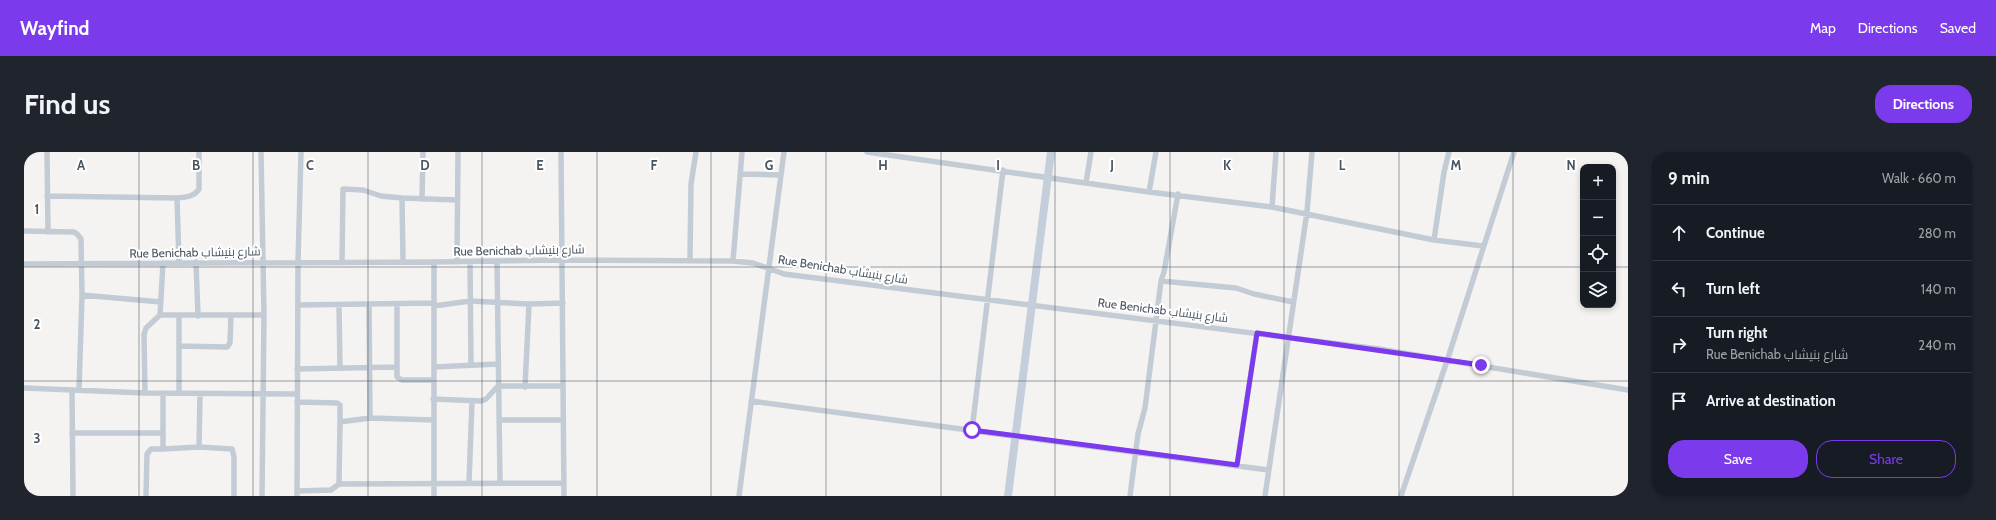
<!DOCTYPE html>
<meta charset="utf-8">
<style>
body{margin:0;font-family:Cabin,Cairo,sans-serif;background:#20242c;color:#f1f3f6}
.controls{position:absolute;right:12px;top:12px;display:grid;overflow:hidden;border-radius:8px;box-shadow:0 2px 6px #0003}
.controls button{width:36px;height:36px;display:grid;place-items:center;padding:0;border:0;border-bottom:1px solid #363941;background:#171b24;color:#f1f3f6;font:20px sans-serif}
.stop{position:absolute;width:12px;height:12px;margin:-9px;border:3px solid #7c3aed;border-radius:50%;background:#fff}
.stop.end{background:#7c3aed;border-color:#fff;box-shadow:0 1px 4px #0008}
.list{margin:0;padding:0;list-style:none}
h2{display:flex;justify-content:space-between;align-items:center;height:52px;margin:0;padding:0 16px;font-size:17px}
h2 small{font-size:13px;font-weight:400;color:#9ea1a6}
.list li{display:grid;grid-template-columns:26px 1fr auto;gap:12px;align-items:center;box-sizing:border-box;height:56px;padding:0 16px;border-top:1px solid #363941}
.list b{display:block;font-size:15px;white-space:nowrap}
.list p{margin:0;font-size:13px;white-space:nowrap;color:#9ea1a6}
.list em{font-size:13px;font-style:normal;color:#9ea1a6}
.actions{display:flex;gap:8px;padding:12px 16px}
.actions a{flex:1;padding:9px 0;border:1px solid #7c3aed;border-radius:16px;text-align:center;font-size:14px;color:#7c3aed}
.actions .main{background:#7c3aed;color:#fff}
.icon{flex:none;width:22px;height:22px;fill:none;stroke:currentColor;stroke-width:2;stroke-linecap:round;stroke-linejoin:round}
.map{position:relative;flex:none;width:1604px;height:344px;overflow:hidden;border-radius:16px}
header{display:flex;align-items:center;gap:24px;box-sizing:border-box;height:56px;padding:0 20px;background:#7c3aed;color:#fff}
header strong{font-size:19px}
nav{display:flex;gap:22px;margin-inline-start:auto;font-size:14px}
.intro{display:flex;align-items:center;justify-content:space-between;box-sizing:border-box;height:96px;padding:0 24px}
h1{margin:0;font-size:28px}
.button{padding:10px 18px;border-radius:16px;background:#7c3aed;color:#fff;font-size:14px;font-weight:700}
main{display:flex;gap:24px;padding:0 24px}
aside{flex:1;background:#171b24;border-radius:16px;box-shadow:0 2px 6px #0003}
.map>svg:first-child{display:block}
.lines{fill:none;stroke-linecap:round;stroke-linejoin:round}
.street{stroke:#c3ccd4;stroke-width:5.5}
.secondary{stroke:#c5cedb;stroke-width:8}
.route{stroke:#7c3aed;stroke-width:5}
.grid{fill:none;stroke:#495461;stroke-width:1;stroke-opacity:0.55}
.labels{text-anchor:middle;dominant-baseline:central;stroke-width:4;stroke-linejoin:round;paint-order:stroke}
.street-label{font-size:12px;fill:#495461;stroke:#fff}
.grid-label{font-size:13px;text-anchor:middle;font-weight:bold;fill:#495461;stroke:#fff;stroke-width:4;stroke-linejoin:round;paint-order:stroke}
</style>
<header>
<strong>Wayfind</strong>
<nav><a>Map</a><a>Directions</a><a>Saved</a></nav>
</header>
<div class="intro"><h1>Find us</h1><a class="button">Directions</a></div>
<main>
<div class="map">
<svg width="1604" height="344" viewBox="0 0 1604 344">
<rect width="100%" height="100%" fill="#f5f3f2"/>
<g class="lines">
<path class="street" d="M23 0 24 80
M237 0 240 163 238 344
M537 0 540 344
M843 0 1125 40 1248 55 1410 88 1459 94
M717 22 757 23
M1062 31 1067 0
M1125 40 1132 0
M23 44 153 46C162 45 170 45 175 37V0
M153 46 155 111
M378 46 379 110
M398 47 399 0
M1248 55 1252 0
M0 79 50 80 53 82 57 87 58 143 55 238
M1410 88 1420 20 1425 0
M666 107 667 32 672 0
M473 109 476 331
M709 109 718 0
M172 110 174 164
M318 110 319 37 339 38 357 44 378 46 433 48
M433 110 434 0
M446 110 447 213
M0 112 410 110 538 108 709 109 729 111 760 122 1355 197 1604 238
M1137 129 1212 136 1230 142 1269 150
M58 143 137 150
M345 152 346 266
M373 152V225L378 228H410
M274 153 410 151
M315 153 316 216
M410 154 446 149 505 152 539 151
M136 163H240
M155 164V194
M410 215 474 212
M273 217 373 215
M501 235 505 152
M0 236 121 241 273 242
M48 238 49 344
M121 241 120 183 122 176 136 163 139 111
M155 241V194L203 195 206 191 207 163
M409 247 457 249 462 247 474 234H539
M727 249 1244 318
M273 250 313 251 316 253V270
M476 268H539
M948 278 979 18
M48 281H139
M175 295 208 297 210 305V344
M139 297 175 295 176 242
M1213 313 1233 181
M445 331 448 249
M315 332 540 331
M273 339 307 338 315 332 316 270 346 266 410 268
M122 344 123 302 127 297H139V241
M273 344 274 110 277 0
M410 344V110
M715 344 760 0
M1106 344 1114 282 1121 256 1137 129 1140 120 1154 42
M1241 344 1283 60 1288 0
M1377 344 1423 209 1490 0"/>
<path class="secondary" d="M984 344 1027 0"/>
</g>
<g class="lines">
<path class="route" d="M948 278 1213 313 1233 181 1457 213"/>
</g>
<path class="grid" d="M115 0V344M229 0V344M344 0V344M458 0V344M573 0V344M687 0V344M802 0V344M917 0V344M1031 0V344M1146 0V344M1260 0V344M1375 0V344M1489 0V344M0 115H1559M1589 115H1604M0 229H1604"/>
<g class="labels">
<g class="street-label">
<text transform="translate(495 98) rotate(-1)">Rue Benichab شارع بنيشاب</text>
<text transform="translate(171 100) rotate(-1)">Rue Benichab شارع بنيشاب</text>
<text transform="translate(819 117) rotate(9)">Rue Benichab شارع بنيشاب</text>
<text transform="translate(1139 158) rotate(7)">Rue Benichab شارع بنيشاب</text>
</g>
</g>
<g class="grid-label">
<text x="57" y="18">A</text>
<text x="172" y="18">B</text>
<text x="286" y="18">C</text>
<text x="401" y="18">D</text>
<text x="516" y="18">E</text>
<text x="630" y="18">F</text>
<text x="745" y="18">G</text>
<text x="859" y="18">H</text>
<text x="974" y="18">I</text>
<text x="1088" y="18">J</text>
<text x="1203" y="18">K</text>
<text x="1318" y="18">L</text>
<text x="1432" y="18">M</text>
<text x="1547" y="18">N</text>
<text x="13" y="62">1</text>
<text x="13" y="177">2</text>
<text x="13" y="291">3</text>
</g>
</svg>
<div class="controls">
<button>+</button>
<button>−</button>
<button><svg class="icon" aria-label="locate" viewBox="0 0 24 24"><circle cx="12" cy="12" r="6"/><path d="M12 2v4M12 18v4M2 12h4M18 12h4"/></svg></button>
<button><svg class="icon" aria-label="layers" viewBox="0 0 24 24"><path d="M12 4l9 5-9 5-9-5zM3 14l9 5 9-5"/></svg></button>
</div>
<div class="stop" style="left:948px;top:278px"></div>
<div class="stop end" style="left:1457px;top:213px"></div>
</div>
<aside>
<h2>9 min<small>Walk · 660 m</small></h2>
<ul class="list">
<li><svg class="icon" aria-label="ahead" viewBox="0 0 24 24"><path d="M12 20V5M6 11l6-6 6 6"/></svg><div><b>Continue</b></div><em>280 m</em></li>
<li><svg class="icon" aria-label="left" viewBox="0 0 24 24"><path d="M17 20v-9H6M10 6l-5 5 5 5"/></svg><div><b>Turn left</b></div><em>140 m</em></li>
<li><svg class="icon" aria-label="right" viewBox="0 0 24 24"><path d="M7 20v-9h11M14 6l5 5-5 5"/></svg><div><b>Turn right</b><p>Rue Benichab شارع بنيشاب</p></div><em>240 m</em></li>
<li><svg class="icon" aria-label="arrive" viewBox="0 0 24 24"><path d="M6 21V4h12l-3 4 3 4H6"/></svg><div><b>Arrive at destination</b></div></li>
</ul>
<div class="actions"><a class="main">Save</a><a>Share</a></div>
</aside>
</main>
